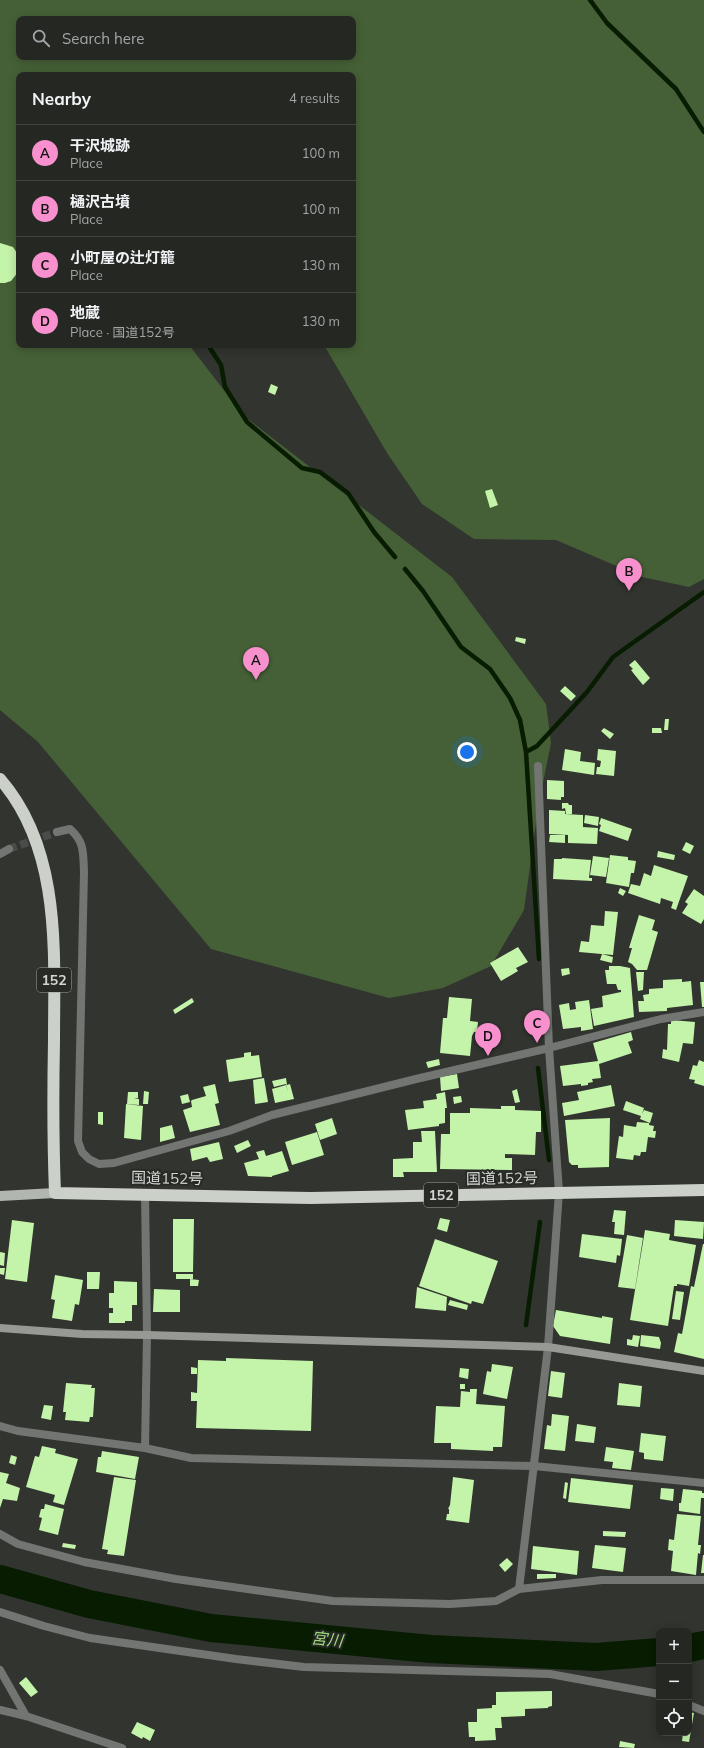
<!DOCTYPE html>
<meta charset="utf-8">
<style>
body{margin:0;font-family:Mulish,"Noto Sans JP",sans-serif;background:#313330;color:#f1f3f6}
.controls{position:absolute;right:12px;bottom:12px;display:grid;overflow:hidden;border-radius:8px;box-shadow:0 2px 10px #0003}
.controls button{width:36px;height:36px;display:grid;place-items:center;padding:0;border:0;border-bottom:1px solid #424441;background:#252723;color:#f1f3f6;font:20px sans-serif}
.you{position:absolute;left:467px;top:752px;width:14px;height:14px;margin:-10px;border:3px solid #fff;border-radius:50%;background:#1a73e8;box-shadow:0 0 0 6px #1a73e833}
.badge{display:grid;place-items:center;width:26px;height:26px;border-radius:50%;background:#f790cd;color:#111;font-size:13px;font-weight:700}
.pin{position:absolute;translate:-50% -33px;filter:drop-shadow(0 1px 2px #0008)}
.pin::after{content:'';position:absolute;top:21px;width:14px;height:12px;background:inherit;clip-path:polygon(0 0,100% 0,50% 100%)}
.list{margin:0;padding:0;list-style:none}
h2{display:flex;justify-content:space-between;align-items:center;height:52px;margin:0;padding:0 16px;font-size:17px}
h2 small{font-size:13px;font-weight:400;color:#a3a5a6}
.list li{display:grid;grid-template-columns:26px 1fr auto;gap:12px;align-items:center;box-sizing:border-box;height:56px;padding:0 16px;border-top:1px solid #424441}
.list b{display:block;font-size:15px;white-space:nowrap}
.list p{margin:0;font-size:13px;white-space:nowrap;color:#a3a5a6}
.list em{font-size:13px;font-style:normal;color:#a3a5a6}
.icon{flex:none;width:22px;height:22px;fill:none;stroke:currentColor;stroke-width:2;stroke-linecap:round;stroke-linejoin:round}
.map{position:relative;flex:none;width:704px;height:1748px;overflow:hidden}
.search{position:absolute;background:#252723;box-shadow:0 2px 10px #0003;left:16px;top:16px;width:340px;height:44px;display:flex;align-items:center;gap:10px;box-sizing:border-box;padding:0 14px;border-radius:8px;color:#a3a5a6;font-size:15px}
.panel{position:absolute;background:#252723;box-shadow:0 2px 10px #0003;left:16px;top:72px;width:340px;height:276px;border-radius:8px}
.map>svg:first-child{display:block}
.green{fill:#456036;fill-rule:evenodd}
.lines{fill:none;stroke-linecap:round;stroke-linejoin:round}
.stream{stroke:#071c00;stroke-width:4.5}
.river{stroke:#071c00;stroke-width:28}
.building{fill:#c4f3aa}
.street-tunnel{stroke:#494c48;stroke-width:8;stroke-dasharray:8 4;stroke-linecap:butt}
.street{stroke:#737572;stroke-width:8}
.secondary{stroke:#979995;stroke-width:8}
.primary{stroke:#b2b6b1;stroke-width:10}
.highway{stroke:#cbd0c9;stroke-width:12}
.labels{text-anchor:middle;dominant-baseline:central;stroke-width:4;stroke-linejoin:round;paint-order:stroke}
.shield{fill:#272a25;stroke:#a0a29f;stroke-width:1}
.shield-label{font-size:14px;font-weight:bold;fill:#d4d6d3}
.street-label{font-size:15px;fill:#d4d6d3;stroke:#272a25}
.water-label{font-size:16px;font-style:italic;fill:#a0db7d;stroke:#272a25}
</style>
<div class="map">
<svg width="704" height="1748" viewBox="0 0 704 1748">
<rect width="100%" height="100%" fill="#31342f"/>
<path class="green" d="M0 0H704V579L689 587 642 577 556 540 474 539 422 504 387 453 324 345H353V75H19V345H189L244 416 452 577 546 704 551 743 538 808 524 910 491 966 443 988 389 998 211 949 38 742 0 710ZM19 19H353V57H19Z"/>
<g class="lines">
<path class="stream" d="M590 0 607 23 676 89 704 132
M208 345 221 365 225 387 247 422 302 468 320 472 348 493 374 532 395 557
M405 569 423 591 461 647 490 669 510 698 520 720 526 752
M539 959 526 752 537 746 587 692 613 657 704 592
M540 1013V1033
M538 1068 549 1160
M526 1325 540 1222"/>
<path class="river" d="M0 1579 89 1604 211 1628 431 1649 596 1657 659 1652
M689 1648 704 1645"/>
</g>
<path class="building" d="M0 243 13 247 19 256V271L11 281 5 283H0Z
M271 384 278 387 275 395 268 392Z
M492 489 498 505 490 508 485 491Z
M516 637 526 639 525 644 515 641Z
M635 660 650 678 643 685 634 674 631 670 633 669 629 665Z
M565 686 576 696 571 701 560 691Z
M665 719H669L668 730H664Z
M604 728 614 734 610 739 601 731Z
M652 728H661L662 733H652Z
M565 749 581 752 580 761 595 763 594 775 562 770Z
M598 749 616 751 614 776 596 774 597 767H600L601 761 597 760Z
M547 780 564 781V797H561V800L547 799Z
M562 803H568L569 805H572V814H566L565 808 562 809Z
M549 810 565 811V814L583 815V827L598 828 597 844 568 843V835L549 834Z
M585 815 599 817 598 826 584 823Z
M601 818 632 829 628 841 599 831 601 825 599 824Z
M550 835H565V843L549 842Z
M686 842 694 846 690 854 682 850Z
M658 851 675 855 674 860 657 857Z
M610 855 628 857V860L636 861 634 873H631L629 887 606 883Z
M593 856 609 858 606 877 590 875Z
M562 858 591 860 589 878H592V881L553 879 554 859H562Z
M654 865 688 876 676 910 671 908 673 902 661 898 660 904 628 893 631 884 640 886 644 873 651 876Z
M620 888 626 891 623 896 618 893Z
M694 889 704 896V919L701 924 682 913 688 904 685 902Z
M605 911 618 912 613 955 579 952 581 941 589 942 591 925 604 926Z
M639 915 655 920 652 930 658 932 647 970H637L632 964 628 962 632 948H629Z
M518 947 528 962 516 968 518 971 501 981 490 963Z
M602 954 613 957 612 963 600 960Z
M609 966H620L630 968 634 1017 594 1026 591 1009 603 1007 602 996 621 992V990H618L616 984H607L605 970H609Z
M569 968 570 974 562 976 561 969Z
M636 972H644L643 990 638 991Z
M682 979V982L691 981 693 1005 667 1008V1011L639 1012 638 1001H644L643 995 649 994V989L663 988V980Z
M700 982H704V1007H702Z
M449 997 472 999 470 1021 478 1022 477 1032H474L472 1036 470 1056 440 1053 443 1018H447Z
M192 998 194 1002 175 1014 173 1010Z
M589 1000 593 1029 581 1031V1027L563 1029 559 1005 569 1003 570 1010 576 1009 575 1002Z
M671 1020 695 1022 693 1044 683 1043 679 1062 662 1058 663 1049 667 1050 668 1024H671Z
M631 1032 633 1040 628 1042 632 1053 599 1064 601 1078 592 1079 593 1082 588 1083V1085L581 1086V1084L563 1086 560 1066 598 1061 593 1043Z
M251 1052V1056L259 1055 262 1077 229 1082 226 1060 244 1057V1053Z
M439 1059 440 1065 428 1068 426 1062Z
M699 1060 704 1062V1086L694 1083 695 1080 689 1079 693 1065 697 1066Z
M457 1074 459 1088 441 1091 440 1077Z
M264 1078 268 1102 255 1104 253 1080Z
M286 1078 287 1085 290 1084 294 1099 275 1103 272 1089 286 1085 288 1092 286 1084 274 1087 272 1081Z
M215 1084 219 1103 215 1104 220 1125 190 1132 183 1110 192 1107 191 1101 192 1100 206 1096 203 1087Z
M611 1085 615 1106 564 1116 562 1103 579 1100 577 1092Z
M517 1089 520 1102 515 1103 512 1091Z
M144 1091 149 1092 148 1104H143Z
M128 1092H138V1098H134L139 1099V1105L127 1104Z
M445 1092 447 1108H445V1123L439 1124V1126L408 1130 405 1110 424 1108 423 1101 437 1099 436 1094Z
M188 1094 190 1102 182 1104 180 1096Z
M461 1096 462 1102 454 1104 453 1097Z
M626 1101 644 1108 642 1114 644 1110 653 1113 650 1123 640 1119 641 1116 623 1110Z
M126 1104 143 1106 141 1140 124 1138Z
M501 1106H515V1110L541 1111V1132H536L535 1155 505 1154V1158H512V1170L440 1169 441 1134H450V1113H470V1108L501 1109Z
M98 1112H103V1125L98 1124Z
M332 1118 337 1134 320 1140 315 1124Z
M610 1118 609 1167 578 1168V1165H572L569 1162 565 1120Z
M637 1122 649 1123V1125L654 1126 653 1131H656L655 1138 648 1137 646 1152H641L640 1156 634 1155 633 1160 616 1158 619 1136 623 1137 624 1125 636 1127Z
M172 1125 175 1138 160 1142V1128Z
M421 1131H435L437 1172H403L404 1177H393V1159L413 1158V1142H422Z
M317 1132 324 1155 292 1165 285 1142Z
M248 1140 251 1146 237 1153 234 1146Z
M219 1142 223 1159 210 1162 207 1157 192 1161 190 1149Z
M264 1150 266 1156 282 1151 289 1171 272 1176V1177L248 1176 244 1163 259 1159 256 1152Z
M614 1210 626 1211 624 1235 614 1234 615 1222H612Z
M440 1218 450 1220 447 1232 437 1229Z
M173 1219H194L193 1272H173Z
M12 1220 34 1223 27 1282 5 1279Z
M675 1220 704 1222 703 1239 674 1236Z
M645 1230 670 1234 669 1240 696 1245 689 1286 677 1284V1286H674L668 1326 630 1320Z
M582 1234 622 1239 620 1256 617 1255 616 1263 579 1257Z
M627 1235 643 1238 635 1289 618 1287Z
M435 1239 498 1261 483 1304 472 1301 471 1304 419 1286Z
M703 1244H704V1359L674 1352 678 1333 682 1334 691 1286 694 1287Z
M0 1252 5 1253 4 1266 0 1265Z
M0 1268H5L4 1275 0 1274Z
M87 1272H100L99 1289H87Z
M176 1274H193V1279H176Z
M55 1275 83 1280 79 1305 75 1304 72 1321 52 1318 55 1300 51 1299Z
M190 1279 199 1280 198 1286H190Z
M114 1281 137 1282V1305H132V1321H125V1323H109V1313H113V1308H109V1293H114Z
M417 1287 447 1297 446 1311 415 1308Z
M154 1289 180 1290V1312H153Z
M676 1291 684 1292 680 1320 672 1319Z
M450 1300 468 1305 467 1310 448 1305Z
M556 1310 602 1318V1316L613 1318 610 1344 560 1336 553 1326Z
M633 1335 640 1336 638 1347 627 1345V1339L632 1340Z
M641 1335 659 1337 661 1343 660 1349 640 1346Z
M226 1358 313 1361 311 1431 196 1428 197 1401H191V1392L197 1393 198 1360 226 1361Z
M492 1364 513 1367 507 1399 483 1394 487 1371 491 1372Z
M191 1367 197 1368V1374H191Z
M460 1368 469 1369 468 1379 459 1377Z
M551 1371 565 1373 562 1398 548 1396Z
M66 1383 92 1385 91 1388H95L93 1417H90L89 1422 65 1420 66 1412H63Z
M619 1383 642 1386 640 1407 617 1405Z
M460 1384H465V1389H460Z
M470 1389H477L476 1404 505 1406 502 1447H493V1451L451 1449V1443H434L436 1406 460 1407 461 1391 470 1392Z
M44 1405 53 1406 51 1420 41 1418Z
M552 1414 569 1416 565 1451 544 1449 547 1425 551 1426Z
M577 1424 596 1427 594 1443 575 1441Z
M641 1433 666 1436 663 1461 644 1459V1453L639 1452Z
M42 1446 56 1449 55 1453 78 1459 64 1505 53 1502 55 1495 26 1487 35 1456 39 1457Z
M606 1447 634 1451 631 1470 612 1468 613 1462 604 1461Z
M102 1451 139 1457 135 1479 96 1472 98 1457H101Z
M11 1455 17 1457 15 1465 9 1463Z
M0 1472 9 1474 6 1483 20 1488 17 1501 3 1499 0 1508Z
M114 1477 136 1480 124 1556 107 1554 108 1550 102 1549Z
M453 1477 474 1480 469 1523 446 1520 447 1514H449V1509H448L450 1505Z
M571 1478 633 1485 630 1509 568 1502Z
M565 1482 568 1483 566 1499 563 1498Z
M661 1488 674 1489 673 1501 660 1499Z
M683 1489 702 1491V1493H704V1498H701L700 1514 679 1511V1503H681Z
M45 1504 64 1509 58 1535 39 1530 42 1518 39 1517 41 1509H44Z
M677 1514 701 1516 698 1545H701L700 1554 698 1553 696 1575 671 1571 673 1551 668 1550 669 1539 674 1540Z
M603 1531 626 1532 625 1537 603 1536Z
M63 1543 76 1545 75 1549 62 1547Z
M595 1545 626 1548 623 1572 592 1568Z
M533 1546 579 1551 577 1575 531 1569Z
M703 1555H704V1573H701Z
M507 1558 513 1564 505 1572 499 1565Z
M537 1574H556V1578L537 1579Z
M26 1677 38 1692 31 1697 19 1683Z
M552 1691V1706L548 1707V1708L525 1709V1716L501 1717 502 1728H495L496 1740 475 1741V1737H469L468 1722H477V1709L492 1708V1705H496V1692Z
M689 1712 694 1713 689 1742 682 1741 683 1733H689Z
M137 1722 155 1730 150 1741 143 1737 142 1739 131 1733Z
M620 1741 635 1744 634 1748 619 1747Z"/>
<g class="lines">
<path class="street-tunnel" d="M9 849 57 832"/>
<path class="street" d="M57 832 70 829C85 842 83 854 84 872L78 1141 82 1152 89 1159 99 1164 114 1163 229 1131 272 1115 416 1079 549 1048 661 1019 704 1012
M0 854 9 849
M145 1194 147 1335 145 1448
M0 1426 18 1431 145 1448 191 1458 534 1466 704 1483
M0 1534 18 1544 84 1562 176 1579 333 1601 450 1604 496 1601 519 1589 602 1580H704
M519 1589 548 1347 559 1192 549 1048 538 766
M0 1612 44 1626 90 1638 236 1659 304 1667 550 1674 659 1694
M0 1670 26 1716
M689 1705 704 1711
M0 1710 26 1716 122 1748"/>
<path class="secondary" d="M0 1328 82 1334 147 1335 548 1347 704 1371"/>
<path class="primary" d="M0 1196 55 1193"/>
<path class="highway" d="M0 779C62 850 54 953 54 1041 53 1092 53 1142 55 1193L311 1198 704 1190"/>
</g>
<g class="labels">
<g class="shield">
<rect x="37" y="968" width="34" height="24" rx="3"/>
<rect x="424" y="1183" width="34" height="24" rx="3"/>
</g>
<g class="shield-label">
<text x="54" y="980">152</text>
<text x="441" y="1195">152</text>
</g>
<g class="street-label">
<text transform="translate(167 1178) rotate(1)">国道152号</text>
<text transform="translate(502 1178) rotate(-1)">国道152号</text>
</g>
<g class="water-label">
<text transform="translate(327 1639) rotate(6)">宮川</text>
</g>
</g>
</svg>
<div class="controls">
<button>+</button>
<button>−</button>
<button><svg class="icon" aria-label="locate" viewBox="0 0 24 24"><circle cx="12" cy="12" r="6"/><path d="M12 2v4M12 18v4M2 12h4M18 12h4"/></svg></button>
</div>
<div class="you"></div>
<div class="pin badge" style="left:256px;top:680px">A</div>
<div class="pin badge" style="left:629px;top:591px">B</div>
<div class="pin badge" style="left:537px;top:1043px">C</div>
<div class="pin badge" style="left:488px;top:1056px">D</div>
<div class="search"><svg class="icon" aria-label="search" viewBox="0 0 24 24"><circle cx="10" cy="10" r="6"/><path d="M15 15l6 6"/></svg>Search here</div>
<section class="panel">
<h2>Nearby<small>4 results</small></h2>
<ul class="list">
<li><span class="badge">A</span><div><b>干沢城跡</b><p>Place</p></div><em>100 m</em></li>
<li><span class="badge">B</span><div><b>樋沢古墳</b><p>Place</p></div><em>100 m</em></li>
<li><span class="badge">C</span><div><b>小町屋の辻灯籠</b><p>Place</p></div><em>130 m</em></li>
<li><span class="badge">D</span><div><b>地蔵</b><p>Place · 国道152号</p></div><em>130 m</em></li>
</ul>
</section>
</div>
